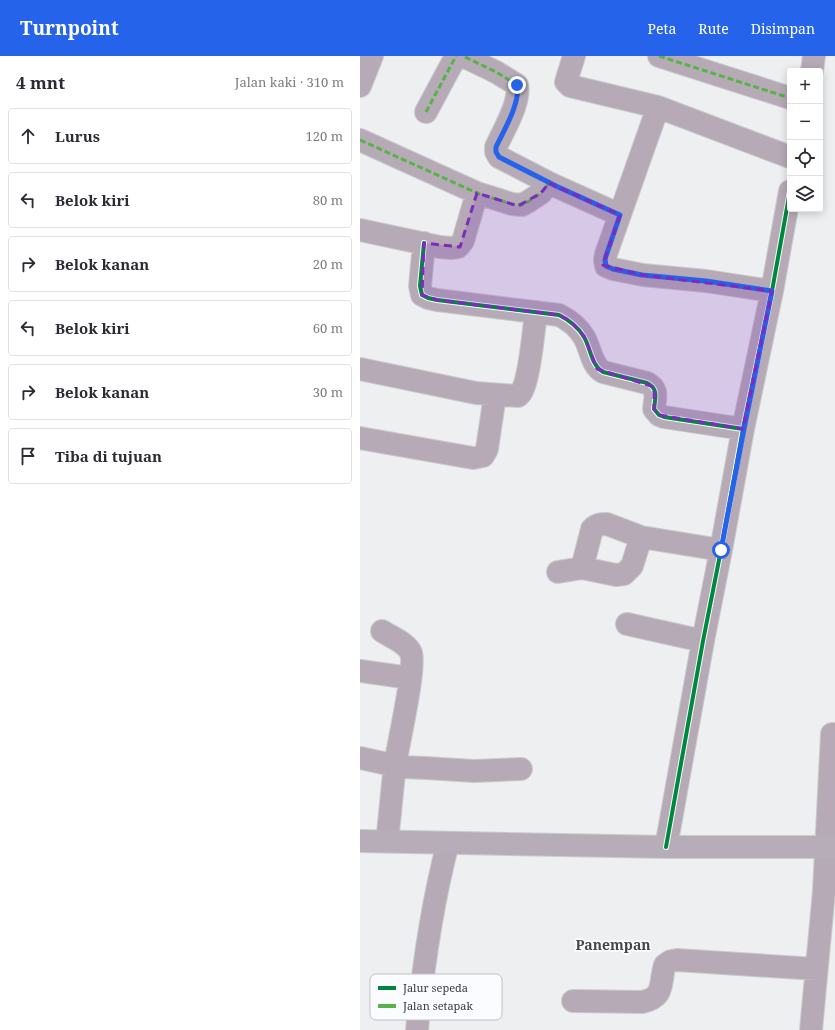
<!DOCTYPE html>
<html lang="id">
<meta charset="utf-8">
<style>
body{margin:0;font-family:"Noto Serif",serif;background:#f7f7f7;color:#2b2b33}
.controls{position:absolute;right:12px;top:12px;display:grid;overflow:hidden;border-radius:4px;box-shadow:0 2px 10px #0003}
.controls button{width:36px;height:36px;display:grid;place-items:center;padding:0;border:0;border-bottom:1px solid #e1e1e2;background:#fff;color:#2b2b33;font:20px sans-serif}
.stop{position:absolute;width:12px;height:12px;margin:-9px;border:3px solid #2563eb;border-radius:50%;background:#fff}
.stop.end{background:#2563eb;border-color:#fff;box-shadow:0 1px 4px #0008}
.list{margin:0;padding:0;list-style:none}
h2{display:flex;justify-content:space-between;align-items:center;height:52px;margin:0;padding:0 16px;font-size:17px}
h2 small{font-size:13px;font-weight:400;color:#7c7c81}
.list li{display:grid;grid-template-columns:26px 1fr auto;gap:12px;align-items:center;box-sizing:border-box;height:56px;margin:0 8px 8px;padding:0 8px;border:1px solid #e1e1e2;border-radius:4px}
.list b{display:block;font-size:15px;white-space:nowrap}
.list em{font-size:13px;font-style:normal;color:#7c7c81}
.icon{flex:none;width:22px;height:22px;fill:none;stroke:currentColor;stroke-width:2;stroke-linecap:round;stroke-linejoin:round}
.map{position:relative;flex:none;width:475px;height:974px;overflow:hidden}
header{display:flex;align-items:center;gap:24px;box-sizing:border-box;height:56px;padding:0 20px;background:#2563eb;color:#fff}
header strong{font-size:19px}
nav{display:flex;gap:22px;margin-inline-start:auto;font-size:14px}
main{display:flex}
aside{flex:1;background:#fff}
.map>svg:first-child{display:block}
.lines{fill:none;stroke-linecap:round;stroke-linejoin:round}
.minor-casing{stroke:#cacbcb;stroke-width:24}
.major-casing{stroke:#cacbcb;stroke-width:24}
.minor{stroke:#b6aab6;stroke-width:22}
.major{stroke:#b6adb8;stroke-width:22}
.quiet{stroke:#56b346;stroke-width:3;stroke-dasharray:6 3;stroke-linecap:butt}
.cycleway-casing{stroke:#fafcff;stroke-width:6}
.cycleway{stroke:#00873e;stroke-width:4}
.route{stroke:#2563eb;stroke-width:5}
.marked{fill:#7b2cbf;fill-opacity:0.2;stroke:#7b2cbf;stroke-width:3;stroke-dasharray:8 5;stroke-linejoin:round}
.labels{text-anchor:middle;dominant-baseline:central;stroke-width:3.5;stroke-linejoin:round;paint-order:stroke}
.quarter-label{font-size:14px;font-weight:bold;fill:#444648;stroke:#fafcff}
.key{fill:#fafcff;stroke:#c0c2c4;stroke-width:1}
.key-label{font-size:11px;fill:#3a3b3c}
</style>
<header>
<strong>Turnpoint</strong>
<nav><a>Peta</a><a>Rute</a><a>Disimpan</a></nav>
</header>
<main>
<aside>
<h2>4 mnt<small>Jalan kaki · 310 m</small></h2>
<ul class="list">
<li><svg class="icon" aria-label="ahead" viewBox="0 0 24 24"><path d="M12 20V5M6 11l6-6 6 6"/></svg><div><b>Lurus</b></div><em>120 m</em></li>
<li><svg class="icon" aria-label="left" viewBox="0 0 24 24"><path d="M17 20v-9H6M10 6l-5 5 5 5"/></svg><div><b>Belok kiri</b></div><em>80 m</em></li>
<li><svg class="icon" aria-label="right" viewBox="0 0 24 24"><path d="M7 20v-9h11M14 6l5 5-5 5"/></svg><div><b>Belok kanan</b></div><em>20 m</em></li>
<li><svg class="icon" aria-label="left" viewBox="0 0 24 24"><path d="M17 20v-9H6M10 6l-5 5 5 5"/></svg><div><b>Belok kiri</b></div><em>60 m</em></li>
<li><svg class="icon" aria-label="right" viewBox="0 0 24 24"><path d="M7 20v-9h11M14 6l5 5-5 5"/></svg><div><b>Belok kanan</b></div><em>30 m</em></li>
<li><svg class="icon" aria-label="arrive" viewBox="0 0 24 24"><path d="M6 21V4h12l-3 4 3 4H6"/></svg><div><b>Tiba di tujuan</b></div></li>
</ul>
</aside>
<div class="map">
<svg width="475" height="974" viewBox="0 0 475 974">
<rect width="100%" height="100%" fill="#edeff0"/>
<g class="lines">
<g class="minor-casing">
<path id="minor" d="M214 0 206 26 210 30 298 51 430 101
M299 0 430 42
M105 1 136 16 157 29C161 46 143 75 136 91V96L139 101 189 127
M452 15 454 0
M0 30 12 0
M298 51 246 198 245 204 246 210 253 213 283 219 346 225 412 235
M66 56 96 0
M0 84 117 137 152 148 162 149 169 145 181 137 189 127 260 159
M0 174 80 191 91 192 98 191 103 185 117 137
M64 187 60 230 62 239 68 242 77 244 199 259C209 264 218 271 224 281 231 293 231 309 243 316L287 327C299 333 295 342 294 353L299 359 304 361 383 373
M0 313 116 337 158 340C169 335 174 270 176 256
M0 382 113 402 123 400 127 393 135 339
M222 512 232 473C237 468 241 468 247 468L281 481 361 494
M198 516 222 512 256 519 264 518 272 510 281 481
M267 568 343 585
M22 575C31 581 47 587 51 597 56 611 38 689 35 709 32 734 30 760 27 785
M0 615 50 622
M0 702 42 711 66 712 114 715 161 713
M306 791 343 585 361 494 383 373 412 235 430 135
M213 945 282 946C306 941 299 927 305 909L311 905 317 904 456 913
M57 974C63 911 72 848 88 787
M451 974 464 835 472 678"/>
</g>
<g class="major-casing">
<path id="major" d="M0 785 306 791H475"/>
</g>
<use href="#minor" class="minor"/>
<use href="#major" class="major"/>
<path class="quiet" d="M299 0 430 42
M105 1 136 16 157 29C161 46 143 75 136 91V96L139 101 189 127
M66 56 96 0
M0 84 117 137 152 148 162 149 169 145 181 137 189 127 260 159"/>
<g class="cycleway-casing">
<path id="cycleway" d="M64 187 60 230 62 239 68 242 77 244 199 259C209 264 218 271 224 281 231 293 231 309 243 316L287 327C299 333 295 342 294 353L299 359 304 361 383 373
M306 791 343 585 361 494 383 373 412 235 430 135"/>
</g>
<use href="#cycleway" class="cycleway"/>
</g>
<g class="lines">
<path class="route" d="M157 29C161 46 143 76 136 91V96L139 101 196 130 260 159 246 200 245 204 246 210 253 213 282 219 346 225 412 235 384 373 361 494"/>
</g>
<path class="marked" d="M189 127 260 159 243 209 283 219 412 235 383 373 299 359 294 353V331L237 313 224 280 210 265 199 259 77 244 62 239 64 187 100 191 117 137 158 150 181 137Z"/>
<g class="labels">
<g class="quarter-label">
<text x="253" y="888">Panempan</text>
</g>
</g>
<rect x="10" y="918" width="132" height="46" rx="6" class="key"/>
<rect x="18" y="930" width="18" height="4" fill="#00873e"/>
<rect x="18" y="948" width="18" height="4" fill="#56b346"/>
<g class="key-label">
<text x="43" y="936">Jalur sepeda</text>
<text x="43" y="954">Jalan setapak</text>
</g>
</svg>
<div class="controls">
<button>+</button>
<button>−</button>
<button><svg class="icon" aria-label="locate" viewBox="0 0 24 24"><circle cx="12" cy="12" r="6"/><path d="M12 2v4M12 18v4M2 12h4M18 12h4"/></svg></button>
<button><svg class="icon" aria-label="layers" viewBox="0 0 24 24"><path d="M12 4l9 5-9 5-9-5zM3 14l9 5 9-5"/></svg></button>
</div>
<div class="stop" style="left:361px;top:494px"></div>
<div class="stop end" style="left:157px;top:29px"></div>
</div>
</main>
